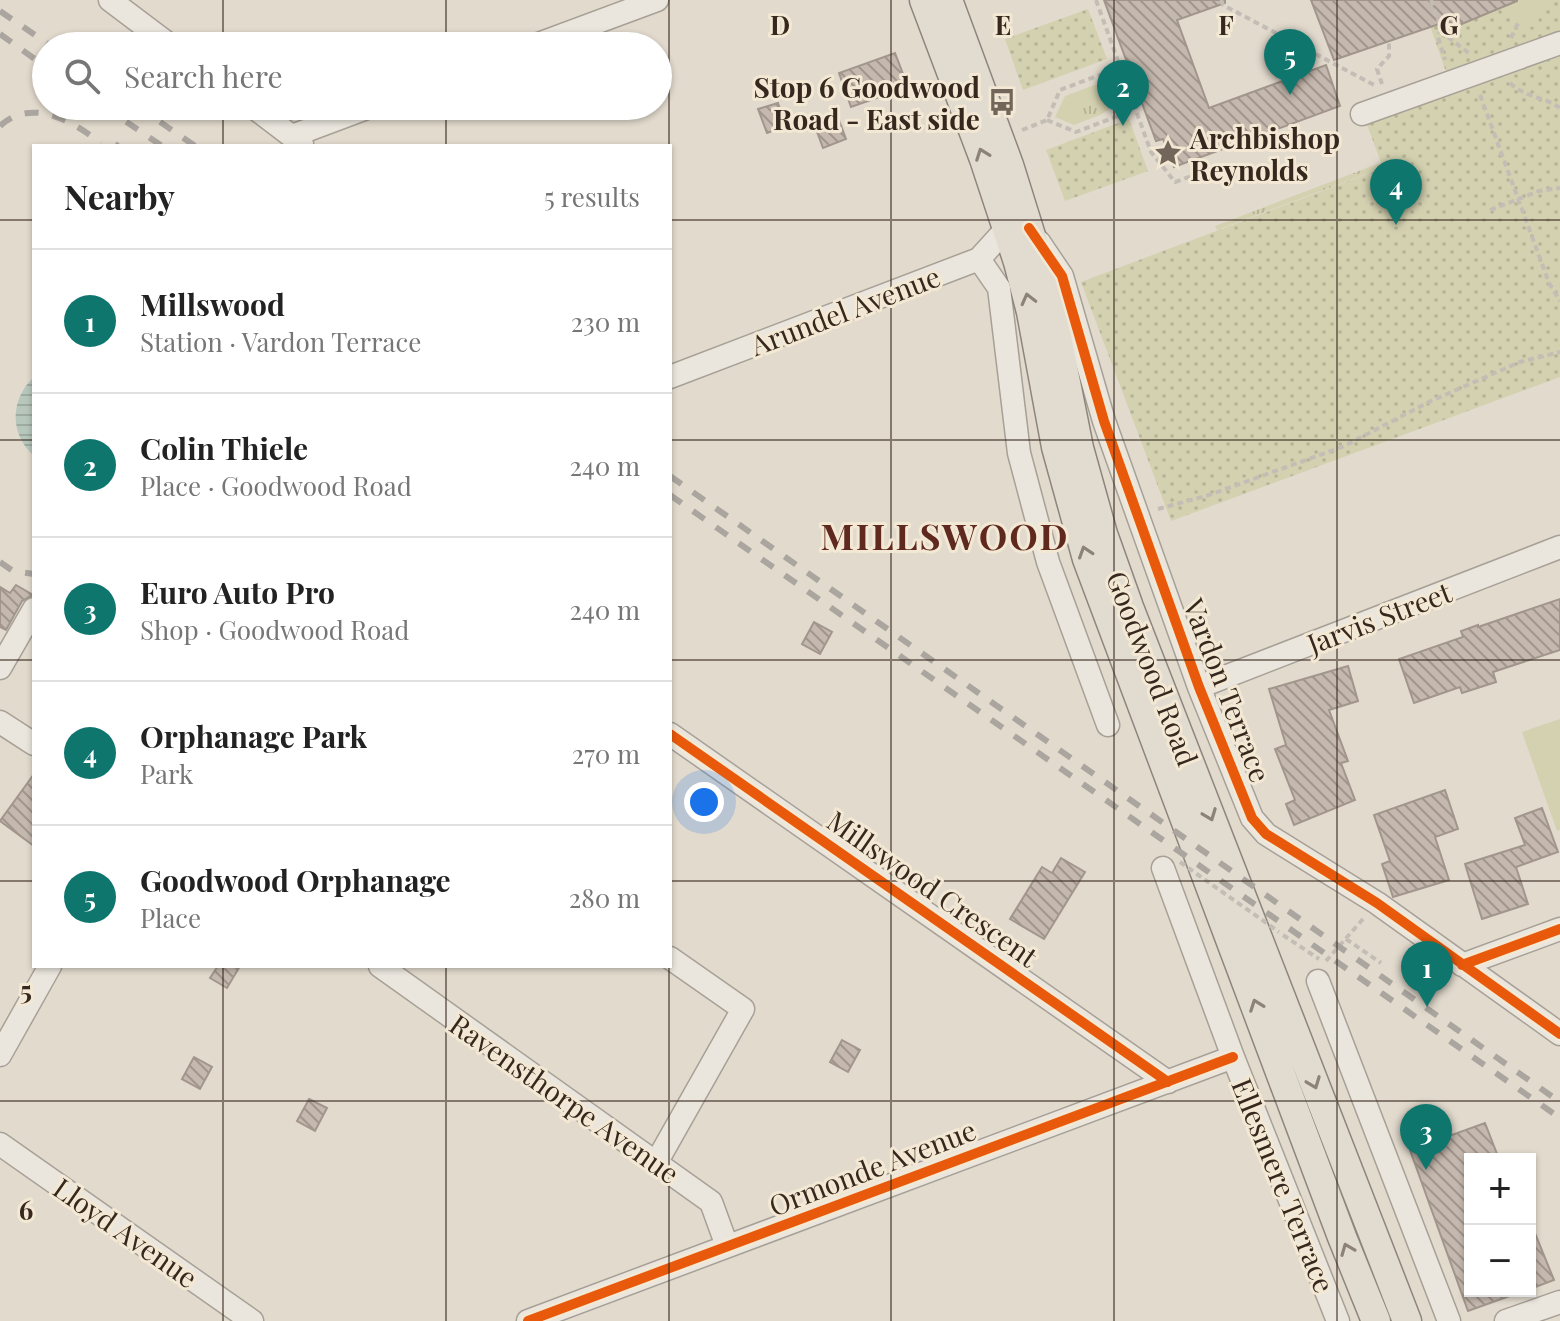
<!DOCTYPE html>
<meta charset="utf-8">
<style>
body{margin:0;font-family:"Playfair Display",serif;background:#f6f6f6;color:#222}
.controls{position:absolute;right:24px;bottom:24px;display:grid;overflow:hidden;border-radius:0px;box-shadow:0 2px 6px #0004}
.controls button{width:72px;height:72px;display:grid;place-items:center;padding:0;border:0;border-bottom:2px solid #e0e0e0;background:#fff;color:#222;font:40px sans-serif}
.you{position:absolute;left:704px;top:802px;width:28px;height:28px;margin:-20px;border:6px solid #fff;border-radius:50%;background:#1a73e8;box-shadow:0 0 0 12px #1a73e833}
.badge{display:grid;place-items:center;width:52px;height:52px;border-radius:50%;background:#0f766e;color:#fff;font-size:26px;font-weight:700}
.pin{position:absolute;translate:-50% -66px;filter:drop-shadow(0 2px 4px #0008)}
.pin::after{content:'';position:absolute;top:42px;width:28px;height:24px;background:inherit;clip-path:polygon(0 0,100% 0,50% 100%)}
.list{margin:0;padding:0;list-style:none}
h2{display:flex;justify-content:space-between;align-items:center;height:104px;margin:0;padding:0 32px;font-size:34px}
h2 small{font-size:26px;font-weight:400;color:#767676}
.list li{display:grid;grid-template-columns:52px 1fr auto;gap:24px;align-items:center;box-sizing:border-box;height:144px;padding:0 32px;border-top:2px solid #e0e0e0}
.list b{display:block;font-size:30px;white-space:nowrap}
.list p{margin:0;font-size:26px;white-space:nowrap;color:#767676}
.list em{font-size:26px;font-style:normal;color:#767676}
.icon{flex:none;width:44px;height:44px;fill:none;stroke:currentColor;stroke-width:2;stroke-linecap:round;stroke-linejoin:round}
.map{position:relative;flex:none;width:1560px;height:1321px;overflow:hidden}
.search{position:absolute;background:#fff;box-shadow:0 2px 6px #0004;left:32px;top:32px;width:640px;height:88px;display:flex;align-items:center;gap:20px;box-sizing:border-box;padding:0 28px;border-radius:44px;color:#767676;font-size:30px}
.panel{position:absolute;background:#fff;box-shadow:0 2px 6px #0004;left:32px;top:144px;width:640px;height:824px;border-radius:0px}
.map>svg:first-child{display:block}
.grass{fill:url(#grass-tufts)}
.park{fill:url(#park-dots)}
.pitch{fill:#d3d1b0}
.water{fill:url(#water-rules)}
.building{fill:url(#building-back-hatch);stroke:#a2968c;stroke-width:2}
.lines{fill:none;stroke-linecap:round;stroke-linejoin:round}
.minor-casing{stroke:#a7a096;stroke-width:25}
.major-casing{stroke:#8d857d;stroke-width:31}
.path{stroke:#c3bdb5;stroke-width:4;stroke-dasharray:6 4;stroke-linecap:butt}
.minor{stroke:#eae6de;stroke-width:22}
.major{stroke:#e2dbd0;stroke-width:28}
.rail{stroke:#aaa59e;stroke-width:6;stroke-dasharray:14 14;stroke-linecap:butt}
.path-bridge{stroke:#c3bdb5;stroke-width:4;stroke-dasharray:6 4;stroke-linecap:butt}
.cycleway-casing{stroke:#f3e8d3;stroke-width:15}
.cycleway{stroke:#e8590c;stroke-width:10}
.oneway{stroke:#8c8277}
.grid{fill:none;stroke:#36281e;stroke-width:2;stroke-opacity:0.55}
.labels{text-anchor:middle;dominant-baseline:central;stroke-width:6;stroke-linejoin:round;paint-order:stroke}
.poi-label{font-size:28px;font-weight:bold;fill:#36281e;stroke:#f3e8d3;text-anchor:end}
.street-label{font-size:28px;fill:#36281e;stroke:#f3e8d3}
.district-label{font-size:36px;font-weight:bold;letter-spacing:2px;fill:#602920;stroke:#f3e8d3}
.grid-label{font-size:26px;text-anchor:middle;font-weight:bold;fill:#36281e;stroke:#f3e8d3;stroke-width:6;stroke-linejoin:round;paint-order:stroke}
</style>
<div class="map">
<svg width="1560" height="1321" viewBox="0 0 1560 1321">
<defs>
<pattern id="grass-tufts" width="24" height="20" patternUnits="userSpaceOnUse" patternTransform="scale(2)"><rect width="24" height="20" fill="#d3d1b0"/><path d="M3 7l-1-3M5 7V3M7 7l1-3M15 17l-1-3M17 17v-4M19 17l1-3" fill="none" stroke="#b6b397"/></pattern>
<pattern id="park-dots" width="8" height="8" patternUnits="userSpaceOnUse" patternTransform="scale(2)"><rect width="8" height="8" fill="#d3d1b0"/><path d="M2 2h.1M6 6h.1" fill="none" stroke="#b6b397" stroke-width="1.8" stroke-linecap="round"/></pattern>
<pattern id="water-rules" width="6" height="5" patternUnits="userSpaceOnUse" patternTransform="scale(2)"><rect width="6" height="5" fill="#b7c7bc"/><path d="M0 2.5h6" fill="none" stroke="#9eaba1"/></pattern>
<pattern id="building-back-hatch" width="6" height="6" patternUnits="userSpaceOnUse" patternTransform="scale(2)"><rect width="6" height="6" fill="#c5b8ae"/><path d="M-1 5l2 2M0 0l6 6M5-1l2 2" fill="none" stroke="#a1968d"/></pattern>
</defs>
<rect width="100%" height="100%" fill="#e2dacd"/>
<path class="grass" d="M1100 83 1110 86C1127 111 1093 117 1074 125L1055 117 1065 96Z
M1380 163 1382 168 1217 230 1215 226Z"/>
<path class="park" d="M1421 0H1560V377L1171 521 1081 282 1383 168 1359 103 1446 72Z
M1088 9 1107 59 1023 90 1005 39Z
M1129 119 1148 171 1065 201 1046 150Z"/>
<path class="pitch" d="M1515 0H1547L1535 28 1508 16Z
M1560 719V830L1557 831 1522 732Z"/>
<path class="water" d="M34 377V456C9 434 10 399 34 377Z"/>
<path class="building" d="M1104 0H1225V3L1177 20 1209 108 1326 65 1340 106 1174 167 1163 139 1156 141Z
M1311 0H1517V1L1445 31 1442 23 1334 60Z
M895 53 908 87 851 107 839 73Z
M778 103 786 126 767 133 758 109Z
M839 120 846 139 823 148 816 129Z
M16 585 33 595 22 601 6 630 0 627V587L10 593Z
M1560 599V650L1493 672 1496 682 1462 693 1460 687 1414 703 1399 659 1463 637 1461 631 1478 625V627Z
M814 622 832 632 820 654 802 644Z
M1348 666 1358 701 1329 710 1348 761 1341 763 1355 800 1294 825 1286 804 1295 800 1275 749 1286 745 1269 689Z
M34 774V846L0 821Z
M1445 790 1458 829 1435 837 1449 880 1393 897 1382 864 1390 861 1374 815Z
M1542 808 1558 852 1516 867 1528 904 1482 919 1465 864 1525 845 1515 818Z
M1061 858 1085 872 1044 939 1010 919 1042 867 1052 873Z
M218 966H240L227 988 210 978Z
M842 1040 860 1050 848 1072 830 1062Z
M194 1057 212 1067 200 1089 182 1079Z
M309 1099 327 1108 315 1131 297 1121Z
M1485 1123 1499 1159H1470V1291H1518V1293L1468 1311 1410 1150Z
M1530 1221 1554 1280 1530 1289Z"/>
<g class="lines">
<g class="minor-casing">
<path id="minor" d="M110 0 171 46
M533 46 657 0
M252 106 302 144
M1362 114 1560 43
M292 136 372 106
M1039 242 1062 276 1104 421 1199 687 1252 818 1266 834 1377 903 1560 1034
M979 259 999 288 1019 453 1048 562 1108 725
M670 377 979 259 1008 227
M0 668 34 609
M1199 687 1560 547
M0 722 34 744
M670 734 1168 1082
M1163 868 1233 1057 1338 1321
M1462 965 1560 929
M380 966 711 1202 727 1246
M1318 981 1449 1321
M0 1055 50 966
M0 1144 252 1321
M656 1163 743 1009 670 958
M528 1321 1233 1057
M1506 1321 1560 1302"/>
</g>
<g class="major-casing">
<path id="major" d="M924 0 984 159 1018 262 1031 312 1056 447 1087 559 1342 1237 1376 1321
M948 0 1009 165 1047 287 1079 448 1103 534 1129 607 1407 1321"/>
</g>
<path class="path" d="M1096 0 1151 152 1175 182 1209 170
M1221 0 1223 5 1376 86
M1431 0 1441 28 1438 37 1445 60
M1440 31 1470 54
M1511 38 1519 21
M1510 83C1526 98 1543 96 1560 108
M1382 84 1377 69 1389 56V41
M1480 95 1549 283 1560 301
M1047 120 1076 132 1118 116 1128 88
M1022 130 1047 120 1060 90 1102 74 1128 88 1135 85
M1490 210 1539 191 1560 188
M1158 509 1209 495 1342 447 1431 401 1520 362 1560 352
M1283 935 1319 959
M1346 939 1381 963
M1326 961 1363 919"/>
<use href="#minor" class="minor"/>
<use href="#major" class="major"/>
<path class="rail" d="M0 11 51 46
M0 34 46 67
M103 106 162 146
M137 106 195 146
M0 126C32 97 72 121 101 143
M115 144 118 146
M670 476 1560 1102
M670 495 1560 1118
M0 562 13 571 34 574"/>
<path class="path-bridge" d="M1180 862 1279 932"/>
<g class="cycleway-casing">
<path id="cycleway" d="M1029 228 1062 276 1104 421 1199 687 1252 818 1266 834 1377 903 1560 1034
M670 734 1168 1082
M1462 965 1560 929
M528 1321 1233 1057"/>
</g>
<use href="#cycleway" class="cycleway"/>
</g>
<defs><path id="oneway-chevron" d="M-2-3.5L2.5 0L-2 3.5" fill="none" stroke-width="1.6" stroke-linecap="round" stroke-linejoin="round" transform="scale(2)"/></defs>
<g class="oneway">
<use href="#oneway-chevron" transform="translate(982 154) rotate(-110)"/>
<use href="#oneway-chevron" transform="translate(1028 299) rotate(-104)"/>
<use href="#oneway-chevron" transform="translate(1085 552) rotate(-108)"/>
<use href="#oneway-chevron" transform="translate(1210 815) rotate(69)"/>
<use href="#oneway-chevron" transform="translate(1256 1005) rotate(-110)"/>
<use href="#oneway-chevron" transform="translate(1314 1083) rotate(69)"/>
<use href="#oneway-chevron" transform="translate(1347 1249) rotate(-112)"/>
</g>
<path class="grid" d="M223 0V46M446 0V46M669 0V146M891 0V1321M1114 0V1321M1337 0V1321M223 106V146M446 106V146M0 220H34M670 220H1560M0 440H34M670 440H1560M0 660H34M670 660H1560M0 881H34M670 881H1560M223 966V1321M446 966V1321M669 966V1321M0 1101H1560"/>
<defs>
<g id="bus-bare" transform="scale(2.16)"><path d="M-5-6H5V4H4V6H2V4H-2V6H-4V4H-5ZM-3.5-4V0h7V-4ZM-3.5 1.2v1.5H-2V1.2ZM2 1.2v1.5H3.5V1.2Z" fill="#72665b" stroke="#f3e8d3" stroke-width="2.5" paint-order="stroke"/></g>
<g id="sight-bare" transform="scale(2.16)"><path d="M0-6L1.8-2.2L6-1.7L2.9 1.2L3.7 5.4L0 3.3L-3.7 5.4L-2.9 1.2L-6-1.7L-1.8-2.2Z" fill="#72665b" stroke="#f3e8d3" stroke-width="2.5" paint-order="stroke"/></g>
</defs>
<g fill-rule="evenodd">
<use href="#bus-bare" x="1002" y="102"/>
<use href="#sight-bare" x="1168" y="153"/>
</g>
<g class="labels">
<g class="poi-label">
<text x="980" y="86">Stop 6 Goodwood<tspan x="980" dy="32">Road - East side</tspan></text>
<text x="1190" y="137" text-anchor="start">Archbishop<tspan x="1190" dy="32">Reynolds</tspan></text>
</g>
<g class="street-label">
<text transform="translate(845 310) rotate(-21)">Arundel Avenue</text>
<text transform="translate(1379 617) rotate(-21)">Jarvis Street</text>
<text transform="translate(1153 668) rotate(69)">Goodwood Road</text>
<text transform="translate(1228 690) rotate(69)">Vardon Terrace</text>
<text transform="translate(933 888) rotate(35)">Millswood Crescent</text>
<text transform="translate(565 1098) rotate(35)">Ravensthorpe Avenue</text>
<text transform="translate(872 1167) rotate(-21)">Ormonde Avenue</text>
<text transform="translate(1284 1185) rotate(68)">Ellesmere Terrace</text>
<text transform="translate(126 1232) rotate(35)">Lloyd Avenue</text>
</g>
<g class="district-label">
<text x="945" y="535">MILLSWOOD</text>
</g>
</g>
<g class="grid-label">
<text x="780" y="35">D</text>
<text x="1003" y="35">E</text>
<text x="1226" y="35">F</text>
<text x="1449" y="35">G</text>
<text x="26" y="1000">5</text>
<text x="26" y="1220">6</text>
</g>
</svg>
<div class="controls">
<button>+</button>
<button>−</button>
</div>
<div class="you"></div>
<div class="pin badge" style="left:1427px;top:1007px">1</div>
<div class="pin badge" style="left:1123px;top:126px">2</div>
<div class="pin badge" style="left:1426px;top:1170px">3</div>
<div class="pin badge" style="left:1396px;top:225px">4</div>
<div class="pin badge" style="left:1290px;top:95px">5</div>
<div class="search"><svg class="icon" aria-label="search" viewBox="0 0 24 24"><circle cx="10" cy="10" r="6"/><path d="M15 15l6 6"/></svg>Search here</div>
<section class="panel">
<h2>Nearby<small>5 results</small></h2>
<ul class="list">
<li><span class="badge">1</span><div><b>Millswood</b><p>Station · Vardon Terrace</p></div><em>230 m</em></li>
<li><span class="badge">2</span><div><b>Colin Thiele</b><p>Place · Goodwood Road</p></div><em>240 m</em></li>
<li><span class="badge">3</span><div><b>Euro Auto Pro</b><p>Shop · Goodwood Road</p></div><em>240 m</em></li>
<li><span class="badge">4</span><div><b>Orphanage Park</b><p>Park</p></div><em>270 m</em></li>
<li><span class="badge">5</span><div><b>Goodwood Orphanage</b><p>Place</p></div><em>280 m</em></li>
</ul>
</section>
</div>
